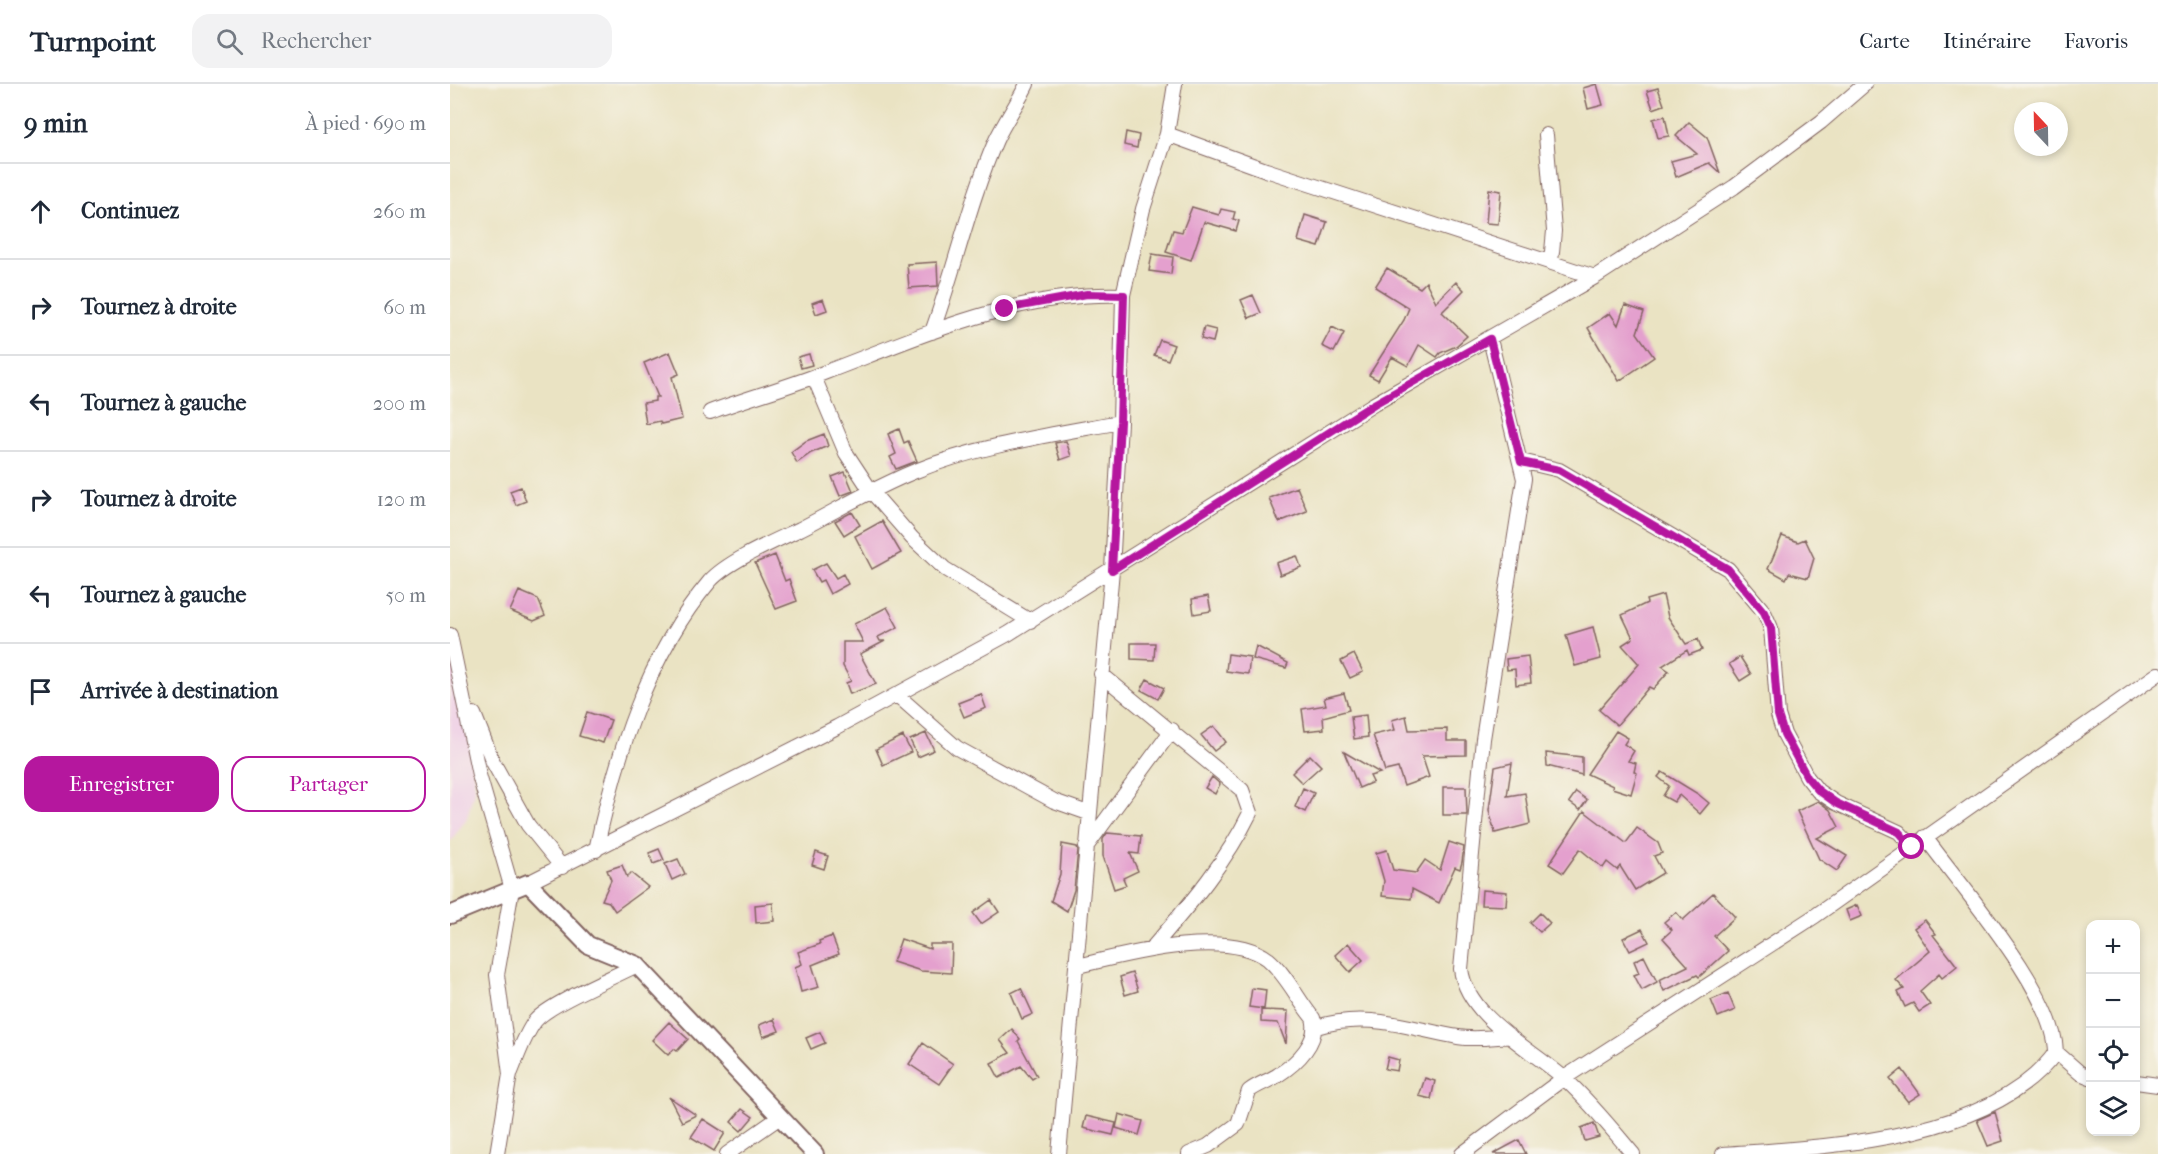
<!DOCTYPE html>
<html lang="fr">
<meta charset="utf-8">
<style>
body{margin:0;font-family:"IM FELL French Canon",serif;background:#f2f2f3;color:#1f2937}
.controls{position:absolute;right:18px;bottom:18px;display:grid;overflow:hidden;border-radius:12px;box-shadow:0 3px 9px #0003}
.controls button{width:54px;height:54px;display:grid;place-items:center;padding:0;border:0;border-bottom:2px solid #e0e1e3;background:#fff;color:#1f2937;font:30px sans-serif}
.compass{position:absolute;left:1564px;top:18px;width:54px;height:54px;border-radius:50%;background:#fff;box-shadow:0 3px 9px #0003;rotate:338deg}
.stop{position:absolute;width:18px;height:18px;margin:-14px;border:4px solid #b5179e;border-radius:50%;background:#fff}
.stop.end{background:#b5179e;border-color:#fff;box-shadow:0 2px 6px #0008}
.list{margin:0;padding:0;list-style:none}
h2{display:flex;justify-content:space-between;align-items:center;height:78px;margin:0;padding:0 24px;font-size:26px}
h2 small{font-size:20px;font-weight:400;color:#747a83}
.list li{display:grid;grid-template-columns:39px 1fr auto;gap:18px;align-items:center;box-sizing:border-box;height:96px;padding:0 24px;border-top:2px solid #e0e1e3}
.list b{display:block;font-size:22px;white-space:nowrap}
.list em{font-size:20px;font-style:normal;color:#747a83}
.actions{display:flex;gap:12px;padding:18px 24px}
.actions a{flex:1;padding:14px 0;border:2px solid #b5179e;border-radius:18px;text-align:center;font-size:21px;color:#b5179e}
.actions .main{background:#b5179e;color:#fff}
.icon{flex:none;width:33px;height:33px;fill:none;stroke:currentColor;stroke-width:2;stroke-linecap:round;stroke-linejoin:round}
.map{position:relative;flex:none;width:1708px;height:1070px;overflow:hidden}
header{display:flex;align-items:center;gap:36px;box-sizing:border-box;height:84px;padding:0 30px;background:#fff;border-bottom:2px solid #e0e1e3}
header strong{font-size:28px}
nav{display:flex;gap:33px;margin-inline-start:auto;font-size:21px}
.search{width:420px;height:54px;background:#f2f2f3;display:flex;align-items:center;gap:15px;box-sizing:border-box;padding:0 21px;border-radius:18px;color:#747a83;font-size:22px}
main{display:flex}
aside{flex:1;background:#fff}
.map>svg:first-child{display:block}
.built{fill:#efd0e6}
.building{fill:#e4a0ce}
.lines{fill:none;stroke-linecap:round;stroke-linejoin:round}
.minor-casing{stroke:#826460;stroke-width:16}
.tertiary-casing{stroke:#826460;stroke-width:20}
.minor{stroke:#fff;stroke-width:14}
.tertiary{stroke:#fff;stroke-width:16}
.route{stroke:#b5179e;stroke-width:8}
</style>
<header>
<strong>Turnpoint</strong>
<div class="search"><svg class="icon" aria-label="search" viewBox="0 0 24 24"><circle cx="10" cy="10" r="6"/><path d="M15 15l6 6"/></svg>Rechercher</div>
<nav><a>Carte</a><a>Itinéraire</a><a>Favoris</a></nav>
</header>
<main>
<aside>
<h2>9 min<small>À pied · 690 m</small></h2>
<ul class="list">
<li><svg class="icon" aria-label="ahead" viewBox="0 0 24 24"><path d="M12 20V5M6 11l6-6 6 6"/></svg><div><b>Continuez</b></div><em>260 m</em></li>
<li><svg class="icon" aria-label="right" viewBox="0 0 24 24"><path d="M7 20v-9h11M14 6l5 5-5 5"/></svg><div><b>Tournez à droite</b></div><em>60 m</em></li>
<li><svg class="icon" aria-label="left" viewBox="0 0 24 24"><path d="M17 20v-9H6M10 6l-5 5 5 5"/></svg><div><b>Tournez à gauche</b></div><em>200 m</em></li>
<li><svg class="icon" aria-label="right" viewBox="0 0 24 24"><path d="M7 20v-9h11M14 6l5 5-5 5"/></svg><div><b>Tournez à droite</b></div><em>120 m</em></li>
<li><svg class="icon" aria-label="left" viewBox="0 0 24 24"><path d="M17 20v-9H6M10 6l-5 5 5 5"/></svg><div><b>Tournez à gauche</b></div><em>50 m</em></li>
<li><svg class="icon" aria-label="arrive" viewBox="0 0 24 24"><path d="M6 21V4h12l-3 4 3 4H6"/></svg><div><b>Arrivée à destination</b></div></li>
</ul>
<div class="actions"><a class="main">Enregistrer</a><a>Partager</a></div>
</aside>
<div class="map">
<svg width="1708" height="1070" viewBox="0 0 1708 1070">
<rect width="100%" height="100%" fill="#f7f3e8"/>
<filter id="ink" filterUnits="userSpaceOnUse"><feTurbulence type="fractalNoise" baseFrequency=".0167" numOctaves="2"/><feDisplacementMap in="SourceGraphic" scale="12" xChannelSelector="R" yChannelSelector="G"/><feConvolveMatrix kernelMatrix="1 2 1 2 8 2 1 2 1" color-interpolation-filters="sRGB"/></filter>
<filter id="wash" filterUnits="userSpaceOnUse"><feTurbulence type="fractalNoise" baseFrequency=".008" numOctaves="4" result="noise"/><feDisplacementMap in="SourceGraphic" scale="24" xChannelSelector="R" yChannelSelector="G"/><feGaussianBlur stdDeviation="1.35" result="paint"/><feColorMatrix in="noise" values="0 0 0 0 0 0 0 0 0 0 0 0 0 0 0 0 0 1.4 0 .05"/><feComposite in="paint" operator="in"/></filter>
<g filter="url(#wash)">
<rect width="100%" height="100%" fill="#eae3c3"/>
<path class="built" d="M0 568 13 604 25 703 17 734 0 758Z"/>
<g id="blocks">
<path class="building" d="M1147 0 1153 21 1138 25 1133 4Z
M1208 4 1214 21 1203 25 1197 7Z
M1215 32 1219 52 1208 54 1203 35Z
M1239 38 1257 53 1270 89 1259 79 1226 93 1221 77 1247 70 1226 52Z
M676 48 689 51 687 64 674 61Z
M1039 105 1051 107 1048 140 1036 139Z
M742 123 769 131 771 125 785 128 783 135 789 137 786 147 754 138 741 176 716 168 723 146 732 148Z
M855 131 877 138 869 163 848 157Z
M702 170 723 173 721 190 699 187Z
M487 178 488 202 459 204 457 180Z
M937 184 970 204 976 198 986 218 1006 198 1014 206 992 228 1017 252 1006 262 990 269 987 273 969 261 958 282 942 273 928 296 919 291 954 236 959 224 925 203Z
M803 211 811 229 799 234 791 216Z
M373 215 377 226 366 230 362 219Z
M1175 221 1194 228 1187 249 1204 273 1169 297 1138 244 1160 229 1168 241Z
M754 243 766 246 763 258 751 255Z
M882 243 894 249 884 268 872 262Z
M710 256 724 261 718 276 704 271Z
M220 268 229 290 222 293 232 335 211 340 210 337 196 340 193 319 205 317V313H208L194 279Z
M359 270 362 281 351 284 348 273Z
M449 345 454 359 458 357 467 377 446 385 440 373 446 370 438 350Z
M374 350 378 362 361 369 347 379 341 368 356 357Z
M616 357 621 372 610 376 605 359Z
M395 388 403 407 390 412 382 393Z
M71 403 76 417 66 421 60 407Z
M847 403 857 427 829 438 819 414Z
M402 428 410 441 394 451 385 437Z
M432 437 451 469 422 485 405 452Z
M1332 452 1348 458 1355 455 1364 474 1358 494 1339 489 1336 495 1318 485Z
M325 471 335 497 339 495 347 517 326 525 305 479Z
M847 472 851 483 830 491 826 479Z
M376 479 386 494 393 490 398 500 380 510 373 496 369 498 362 486Z
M69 507 88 515 95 532 84 537 60 527Z
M1213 511 1218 533 1236 560 1248 555 1252 566 1239 571 1237 566 1212 582 1219 587 1203 605 1199 603 1167 641 1149 626 1189 580 1172 561 1183 554 1172 531 1197 519 1196 516Z
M758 512 761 527 744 530 742 515Z
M437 523 448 543 428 553 430 557H435L410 570 426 600 400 610 396 599 401 597 393 582V558H413L404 540Z
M1143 543 1151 575 1125 582 1116 551Z
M681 559H705L704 576 681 575Z
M806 562 838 579 836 584 803 575Z
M778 570 800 573 798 590 776 587Z
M904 570 913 588 900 594 891 577Z
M1078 572 1081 599 1066 601 1065 585 1057 586 1056 575Z
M1290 573 1301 590 1290 597 1279 580Z
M697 595 714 604 708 615 691 606Z
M894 609 899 626 873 633 874 645 855 647 852 625 876 621 874 614Z
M531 610 536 624 514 633 508 619Z
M137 628 161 636 153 659 129 652Z
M916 631 918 653 904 655 901 633Z
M956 632 959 646 997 645V657H1016V671L972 672 979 693 954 702 948 684 935 687 923 651 945 646 942 636Z
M764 642 776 658 764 667 751 651Z
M1166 647 1178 654 1174 660 1184 667 1178 677 1186 679 1184 688 1187 689 1181 710 1162 704 1163 702 1137 690Z
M476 649 484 666 468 673 460 656Z
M453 652 461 668 433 681 426 665Z
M894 668 930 689 920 692 923 698 909 704Z
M1096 669 1132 673V691L1097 682Z
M860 671 871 682 852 699 842 689Z
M1062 679 1057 712 1075 709 1080 740 1045 749 1039 726 1045 683Z
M1212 688 1248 710 1259 719 1250 730 1229 711 1224 718 1213 712 1219 702 1208 693Z
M762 693 770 700 765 710 755 704Z
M993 703H1016L1017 731H993Z
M853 704 864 709 855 728 845 723Z
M1126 708 1137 716 1130 726 1119 718Z
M1368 717 1380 726 1389 743 1367 754 1397 772 1387 787 1369 775 1347 727Z
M1134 727 1176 759 1187 744 1208 759 1212 769 1204 772 1213 789 1185 806 1170 782 1167 786 1157 778 1153 784 1130 765 1113 789 1099 780Z
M657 749 691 752 689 770 680 769 688 787 673 794 676 801 664 805 653 772V755Z
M999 758 1014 763 1012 778 1010 785 1005 783 989 819 962 805 961 815 932 812 934 797 926 769 937 766 943 786 966 789 975 776 990 786Z
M612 760 627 763 628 766 624 806 617 827 601 817 610 790Z
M209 765 214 776 203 780 199 769Z
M366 768 378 772 374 785 362 781Z
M228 775 235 790 222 796 215 780Z
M172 781 177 793 181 789 198 803 165 827 159 818 152 816 161 796 157 786Z
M1032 806 1057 808 1056 822 1031 821Z
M1263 809 1285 833 1264 852 1278 867 1249 893 1247 891 1214 907 1209 896 1238 882 1213 854 1222 846 1214 838 1226 828 1233 836Z
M541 816 549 828 531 840 523 829Z
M323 819 324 837 306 839 305 821Z
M1407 821 1412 832 1400 837 1396 826Z
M1090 829 1100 839 1090 848 1080 839Z
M1475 836 1486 850 1483 851 1507 882 1492 894 1489 890 1470 907 1480 921 1469 928 1463 919 1455 923 1448 908 1454 905 1446 896 1480 867 1464 844Z
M1192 845 1199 858 1180 867 1173 854Z
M382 852 389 870 362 881 369 903 351 908 345 883 352 880 348 868 370 860 369 857Z
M451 855 480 865V860H502L501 889 471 887 443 878Z
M898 859 913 876 900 888 885 871Z
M1194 872 1207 898 1192 906 1184 891 1189 889 1184 877Z
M682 889 688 907 675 911 670 893Z
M571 904 583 930 572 935 561 909Z
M802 904 816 906 814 925 799 923Z
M1278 909 1285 926 1268 933 1261 916Z
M811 926 838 927 836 960 828 939 811 938Z
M324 935 329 947 313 953 309 941Z
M219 938 238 955 227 967 224 965 218 971 202 956Z
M562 945 570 955 568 957 587 992 582 995 571 982 549 994 541 979 560 969 550 956Z
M370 948 375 959 361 965 356 954Z
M473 959 503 980 489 1000 459 980Z
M938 973 949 976 947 987 935 985Z
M1452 985 1470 1010 1458 1018 1440 995Z
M975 994 985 997 981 1015 969 1012Z
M219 1013 246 1031 232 1038Z
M292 1025 303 1033 291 1047 281 1038Z
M1545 1028 1553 1057 1538 1062 1527 1036Z
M669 1030 693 1037 689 1051 666 1044Z
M636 1032 666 1039 663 1051 633 1044Z
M253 1035 275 1049 264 1067 241 1053Z
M1144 1039 1149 1053 1135 1057 1131 1044Z
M1069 1056 1076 1070H1043Z"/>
</g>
</g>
<g filter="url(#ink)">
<use href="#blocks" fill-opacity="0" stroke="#826460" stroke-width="1.5"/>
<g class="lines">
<g class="minor-casing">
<path id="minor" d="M717 50 816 86 1145 193
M1096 51 1104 147 1101 178
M482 248C505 185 519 118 546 56 555 37 568 19 577 0
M1040 255 1074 395 1033 655 1011 885C1017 933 1080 964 1115 995 1140 1018 1161 1044 1183 1070
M364 293 396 369 421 407 462 454 495 485 580 537
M260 328C298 314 338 303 376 288 471 252 569 207 673 211
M1071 377 1109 386 1278 485 1314 528 1321 544 1328 631 1334 650 1357 693 1368 707 1386 719 1449 748 1463 763
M0 551 29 691 62 805 47 891 60 990 47 1070
M651 590 792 706 800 729C775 780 739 821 703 863
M447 611 507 664 604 717 638 729
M24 630 43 678 78 741 112 783
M636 763 722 646
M146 766C166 673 197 571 260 497 278 477 325 457 350 445 387 426 424 404 463 388 529 361 601 351 670 338
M78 799 387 643 558 550 924 320 1145 193 1284 103 1371 38 1415 0
M628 882C674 871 776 843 818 875 836 890 848 916 863 934 870 957 847 979 828 991 819 997 808 1000 799 1007L788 1040 758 1062 739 1070
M866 943C918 927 957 944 1008 953 1025 956 1043 953 1060 952
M1606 968 1630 989 1640 993
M61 988C68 971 74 952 85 937 99 920 164 893 187 881
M1686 998 1708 1001
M277 1070 330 1033
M609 1070 662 486 670 338 673 211 693 125 717 50 725 0
M1012 1070 1114 994 1365 832 1708 590
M1273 1070C1374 1063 1541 1057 1606 968 1605 909 1512 804 1475 753"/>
</g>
<g class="tertiary-casing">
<path id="tertiary" d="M0 831 78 799 138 861 187 881 365 1070"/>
</g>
<use href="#minor" class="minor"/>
<use href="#tertiary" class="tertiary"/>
</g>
</g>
<g class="lines" filter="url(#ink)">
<path class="route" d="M555 225 637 210 674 211 670 338 662 486 924 320 1040 255 1071 378 1109 386 1278 485 1314 528 1321 544 1328 631 1334 650 1357 693 1368 706 1386 719 1449 748 1462 763"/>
</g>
</svg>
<div class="controls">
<button>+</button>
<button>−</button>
<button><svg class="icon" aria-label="locate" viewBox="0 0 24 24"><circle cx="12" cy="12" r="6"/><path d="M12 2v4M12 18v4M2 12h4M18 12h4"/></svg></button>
<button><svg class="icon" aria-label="layers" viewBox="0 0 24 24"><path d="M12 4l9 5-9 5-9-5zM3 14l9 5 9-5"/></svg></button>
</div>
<svg class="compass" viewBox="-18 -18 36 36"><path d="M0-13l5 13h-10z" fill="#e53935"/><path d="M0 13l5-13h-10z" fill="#747a83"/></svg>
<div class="stop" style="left:1462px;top:763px"></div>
<div class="stop end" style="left:555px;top:225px"></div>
</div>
</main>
